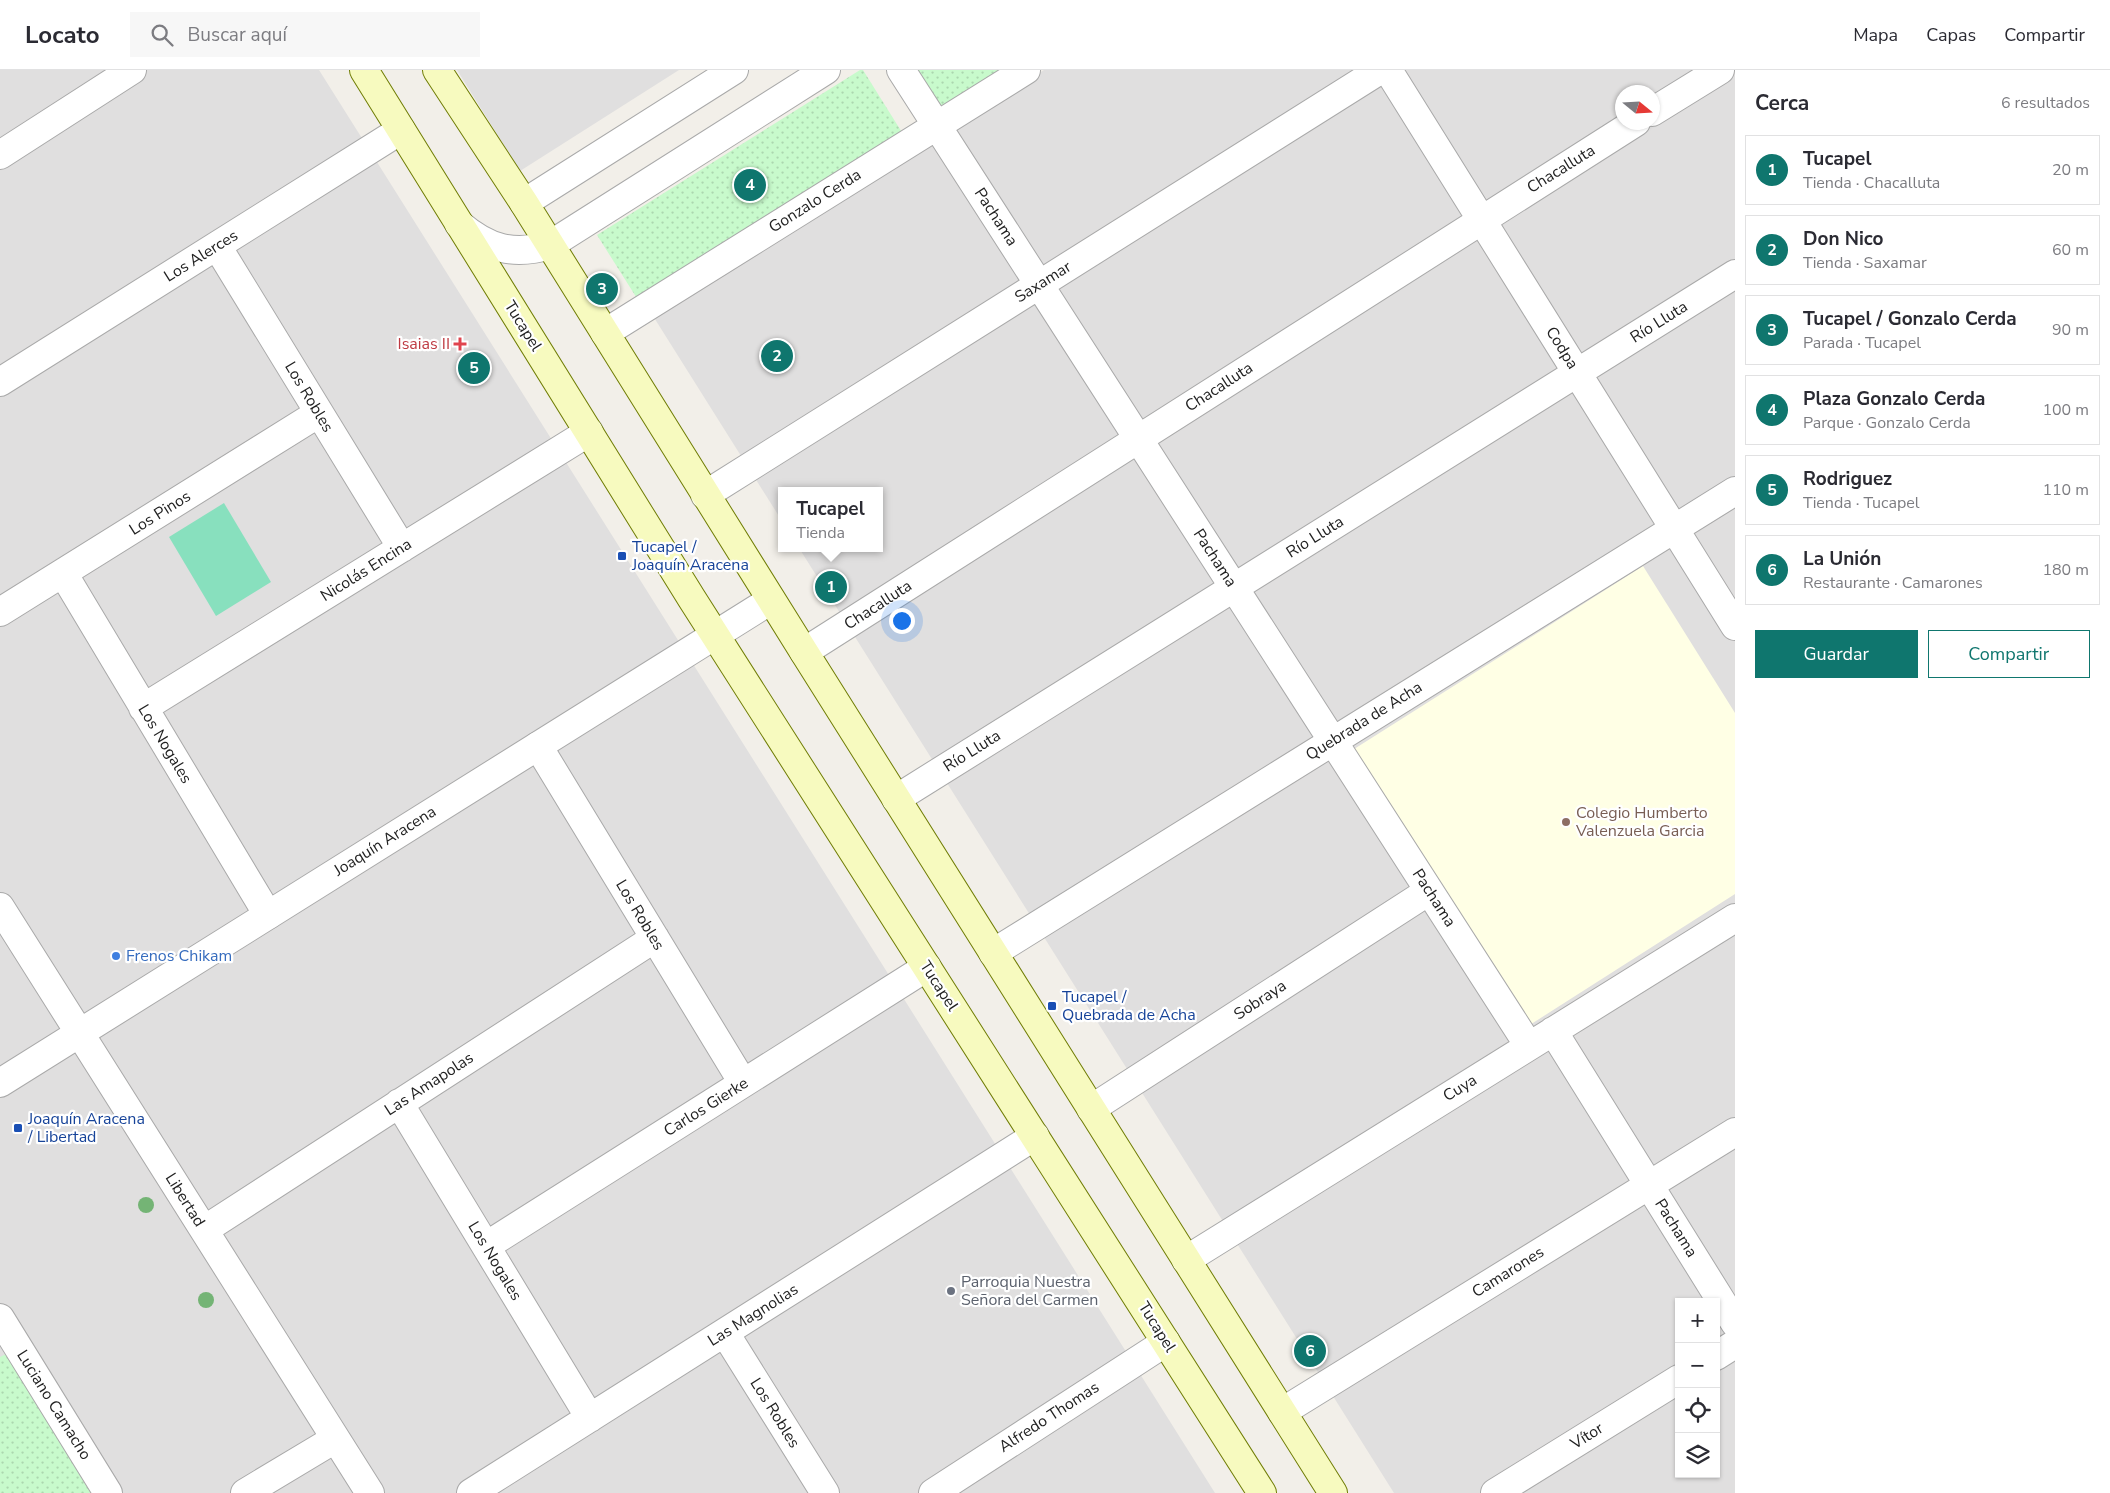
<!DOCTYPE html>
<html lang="es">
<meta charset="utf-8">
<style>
body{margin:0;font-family:"Nunito Sans",sans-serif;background:#f7f7f7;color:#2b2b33}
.controls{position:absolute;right:15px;bottom:15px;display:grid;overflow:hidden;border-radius:0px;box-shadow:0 1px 4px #0004}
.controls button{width:45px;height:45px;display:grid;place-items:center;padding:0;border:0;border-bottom:1px solid #e1e1e2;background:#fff;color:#2b2b33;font:25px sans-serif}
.compass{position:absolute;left:1615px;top:15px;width:45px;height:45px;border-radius:50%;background:#fff;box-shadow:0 1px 4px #0004;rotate:108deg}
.you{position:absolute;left:901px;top:550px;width:18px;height:18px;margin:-12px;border:4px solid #fff;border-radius:50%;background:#1a73e8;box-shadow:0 0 0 8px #1a73e833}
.badge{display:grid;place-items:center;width:32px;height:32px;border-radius:50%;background:#0f766e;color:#fff;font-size:16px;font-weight:700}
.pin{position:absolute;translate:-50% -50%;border:2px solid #fff;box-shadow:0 1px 5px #0006}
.popup{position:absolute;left:778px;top:417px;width:105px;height:65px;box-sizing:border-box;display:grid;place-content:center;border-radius:0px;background:#fff;filter:drop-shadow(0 1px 4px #0005);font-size:16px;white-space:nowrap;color:#7c7c81}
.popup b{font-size:19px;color:#2b2b33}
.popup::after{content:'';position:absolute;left:50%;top:100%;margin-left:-10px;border:10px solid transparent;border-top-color:#fff}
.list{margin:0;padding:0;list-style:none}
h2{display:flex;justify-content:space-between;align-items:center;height:65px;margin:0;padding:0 20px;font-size:21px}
h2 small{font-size:16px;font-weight:400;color:#7c7c81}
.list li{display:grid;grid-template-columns:32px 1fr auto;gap:15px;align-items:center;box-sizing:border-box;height:70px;margin:0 10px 10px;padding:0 10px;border:1px solid #e1e1e2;border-radius:0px}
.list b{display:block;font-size:19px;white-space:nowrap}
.list p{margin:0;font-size:16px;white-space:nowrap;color:#7c7c81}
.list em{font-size:16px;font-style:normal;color:#7c7c81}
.actions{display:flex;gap:10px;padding:15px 20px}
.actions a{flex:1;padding:11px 0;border:1px solid #0f766e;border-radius:0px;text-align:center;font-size:18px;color:#0f766e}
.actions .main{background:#0f766e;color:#fff}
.icon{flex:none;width:28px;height:28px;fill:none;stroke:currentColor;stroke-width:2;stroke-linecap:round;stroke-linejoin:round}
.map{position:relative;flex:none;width:1735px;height:1423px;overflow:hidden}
header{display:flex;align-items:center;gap:30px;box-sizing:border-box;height:70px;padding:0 25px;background:#fff;border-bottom:1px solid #e1e1e2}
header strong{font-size:24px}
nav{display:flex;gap:28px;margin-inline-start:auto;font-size:18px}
.search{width:350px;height:45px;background:#f7f7f7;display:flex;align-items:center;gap:12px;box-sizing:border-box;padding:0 18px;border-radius:0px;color:#7c7c81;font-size:19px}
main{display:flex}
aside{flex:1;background:#fff}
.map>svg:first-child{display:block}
.residential{fill:#e0dfdf;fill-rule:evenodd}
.education{fill:#ffffe5}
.park{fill:url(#park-dots)}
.pitch{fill:#88e0be}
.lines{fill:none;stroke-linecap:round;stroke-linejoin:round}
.minor-casing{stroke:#a9a9a9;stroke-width:30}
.tertiary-casing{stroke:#a9a9a9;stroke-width:30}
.secondary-casing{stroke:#707d05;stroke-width:30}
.minor{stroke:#fff;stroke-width:28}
.tertiary{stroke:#fff;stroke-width:28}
.secondary{stroke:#f7fabf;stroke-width:28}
.tree{fill:#74b475}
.health-dot{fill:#e0444e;stroke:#fff;stroke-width:2}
.transit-dot{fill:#1a4fb4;stroke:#fff;stroke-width:2}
.education-dot{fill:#8d6e63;stroke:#fff;stroke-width:2}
.shop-dot{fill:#3f7fe0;stroke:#fff;stroke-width:2}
.worship-dot{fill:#6b7280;stroke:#fff;stroke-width:2}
.labels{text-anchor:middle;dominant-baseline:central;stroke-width:4.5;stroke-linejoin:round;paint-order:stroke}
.street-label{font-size:16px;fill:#222;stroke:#fff}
.health-label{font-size:16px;fill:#be3a42;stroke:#fff;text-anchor:end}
.transit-label{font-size:16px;fill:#164399;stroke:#fff;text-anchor:start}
.education-label{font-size:16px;fill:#785e54;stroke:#fff;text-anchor:start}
.shop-label{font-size:16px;fill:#366cbe;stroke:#fff;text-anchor:start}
.worship-label{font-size:16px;fill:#5b616d;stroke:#fff;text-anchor:start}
</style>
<header>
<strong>Locato</strong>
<div class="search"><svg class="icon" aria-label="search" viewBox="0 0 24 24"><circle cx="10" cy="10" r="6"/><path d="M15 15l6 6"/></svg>Buscar aquí</div>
<nav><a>Mapa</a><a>Capas</a><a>Compartir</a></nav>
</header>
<main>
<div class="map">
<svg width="1735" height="1423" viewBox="0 0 1735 1423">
<defs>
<pattern id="park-dots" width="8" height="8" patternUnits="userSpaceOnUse" patternTransform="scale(1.25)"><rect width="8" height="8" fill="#c8facc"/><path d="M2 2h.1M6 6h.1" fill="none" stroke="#acd6af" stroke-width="1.8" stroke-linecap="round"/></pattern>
</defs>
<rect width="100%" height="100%" fill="#f2efe9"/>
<path class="residential" d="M0 0H319L1215 1423H0Z
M457 0H679L520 101Z
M1044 0H1735V1423H1394L799 478H880V421H782V451L653 246ZM1622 22H1652V52H1622ZM1679 1232H1716V1404H1679Z"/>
<path class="education" d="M1643 496 1735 643V824L1525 958 1351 681Z"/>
<path class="park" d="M860 0H863L903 64 638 230 597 165Z
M909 0H1010L937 46Z
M6 1284 91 1423H0V1287Z"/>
<path class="pitch" d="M224 433 271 512 216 546 169 467Z"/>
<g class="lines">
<g class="minor-casing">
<path id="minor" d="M901 0 1529 976
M1388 0 1735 556
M1652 42 1720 0
M0 85 132 0
M217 176 402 478
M605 263 1026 0
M0 312 401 60
M705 425 1380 0
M63 503 268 845
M0 542 319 343
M804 582 1636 52
M143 638 589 362
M538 676 743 1013
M896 729 1735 204
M0 837 370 1423
M993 883 1735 421
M1553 961 1735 1253
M399 1033 590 1348
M1091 1039 1429 821
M204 1160 655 868
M486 1176 927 897
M1186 1190 1735 848
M0 1248 108 1423
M725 1263 825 1423
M1716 1286 1735 1274
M1282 1342 1735 1062
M245 1423 335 1369
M471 1423 1035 1066
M933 1423 1166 1272
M1495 1423 1679 1309"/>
</g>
<g class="tertiary-casing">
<path id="tertiary" d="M524 133 734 0
M459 154C488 179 514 186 550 175L826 0
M0 1013 771 530"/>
</g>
<g class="secondary-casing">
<path id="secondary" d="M364 0 692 529 1262 1423
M437 0 524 133 804 582 1333 1423"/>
</g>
<use href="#minor" class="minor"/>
<use href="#tertiary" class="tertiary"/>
<use href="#secondary" class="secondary"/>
</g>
<g class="tree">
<circle cx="146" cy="1135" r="8"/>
<circle cx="206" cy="1230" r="8"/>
</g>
<path class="health-dot" d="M457.5 266.5h5v5h5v5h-5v5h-5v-5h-5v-5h5z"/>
<g class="transit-dot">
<rect x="617" y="481" width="10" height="10" rx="2.5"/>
<rect x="1047" y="931" width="10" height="10" rx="2.5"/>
<rect x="13" y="1053" width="10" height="10" rx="2.5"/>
</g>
<circle class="education-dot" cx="1566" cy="752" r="5"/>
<circle class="shop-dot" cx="116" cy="886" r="5"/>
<circle class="worship-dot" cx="951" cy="1221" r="5"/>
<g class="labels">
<g class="street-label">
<text transform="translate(1561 99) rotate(-32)">Chacalluta</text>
<text transform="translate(815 131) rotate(-32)">Gonzalo Cerda</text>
<text transform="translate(996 147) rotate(57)">Pachama</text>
<text transform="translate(201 186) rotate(-32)">Los Alerces</text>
<text transform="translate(1043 212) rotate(-32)">Saxamar</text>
<text transform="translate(1659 252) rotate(-32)">Río Lluta</text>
<text transform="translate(523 256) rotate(58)">Tucapel</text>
<text transform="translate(1562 278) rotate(58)">Codpa</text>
<text transform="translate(1219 317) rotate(-33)">Chacalluta</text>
<text transform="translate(309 327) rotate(59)">Los Robles</text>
<text transform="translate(160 443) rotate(-32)">Los Pinos</text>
<text transform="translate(1315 467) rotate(-32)">Río Lluta</text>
<text transform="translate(1215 488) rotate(57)">Pachama</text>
<text transform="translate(366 500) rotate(-32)">Nicolás Encina</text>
<text transform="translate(878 535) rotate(-33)">Chacalluta</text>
<text transform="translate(1364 651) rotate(-32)">Quebrada de Acha</text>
<text transform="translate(165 674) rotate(59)">Los Nogales</text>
<text transform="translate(972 681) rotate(-32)">Río Lluta</text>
<text transform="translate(385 771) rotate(-32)">Joaquín Aracena</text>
<text transform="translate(1434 828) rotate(57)">Pachama</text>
<text transform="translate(640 845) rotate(59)">Los Robles</text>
<text transform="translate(939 916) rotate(57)">Tucapel</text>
<text transform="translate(1260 930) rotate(-33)">Sobraya</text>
<text transform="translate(429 1014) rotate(-33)">Las Amapolas</text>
<text transform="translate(1460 1018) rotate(-32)">Cuya</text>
<text transform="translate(706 1037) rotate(-32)">Carlos Gierke</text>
<text transform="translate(185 1130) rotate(58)">Libertad</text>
<text transform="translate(1676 1158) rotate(58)">Pachama</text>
<text transform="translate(495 1191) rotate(59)">Los Nogales</text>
<text transform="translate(1508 1202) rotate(-32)">Camarones</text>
<text transform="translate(753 1245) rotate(-32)">Las Magnolias</text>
<text transform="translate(1157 1257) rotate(58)">Tucapel</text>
<text transform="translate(54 1335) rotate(58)">Luciano Camacho</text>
<text transform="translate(775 1343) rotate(58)">Los Robles</text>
<text transform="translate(1049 1347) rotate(-33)">Alfredo Thomas</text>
<text transform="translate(1587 1366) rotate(-32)">Vítor</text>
</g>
<g class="health-label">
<text x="450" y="274">Isaias II</text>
</g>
<g class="transit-label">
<text x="632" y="477">Tucapel /<tspan x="632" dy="18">Joaquín Aracena</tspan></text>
<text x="1062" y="927">Tucapel /<tspan x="1062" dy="18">Quebrada de Acha</tspan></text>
<text x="28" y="1049">Joaquín Aracena<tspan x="28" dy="18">/ Libertad</tspan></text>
</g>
<g class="education-label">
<text x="1576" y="743">Colegio Humberto<tspan x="1576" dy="18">Valenzuela Garcia</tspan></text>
</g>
<g class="shop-label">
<text x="126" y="886">Frenos Chikam</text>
</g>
<g class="worship-label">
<text x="961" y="1212">Parroquia Nuestra<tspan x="961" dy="18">Señora del Carmen</tspan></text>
</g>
</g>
</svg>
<div class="controls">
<button>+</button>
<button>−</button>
<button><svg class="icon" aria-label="locate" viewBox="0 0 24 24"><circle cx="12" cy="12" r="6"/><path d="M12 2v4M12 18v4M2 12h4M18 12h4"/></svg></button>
<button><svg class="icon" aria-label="layers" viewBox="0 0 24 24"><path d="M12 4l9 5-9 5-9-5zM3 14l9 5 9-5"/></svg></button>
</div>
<svg class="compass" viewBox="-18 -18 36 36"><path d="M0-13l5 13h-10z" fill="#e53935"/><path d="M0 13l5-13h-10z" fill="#7c7c81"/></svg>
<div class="you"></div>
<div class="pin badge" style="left:831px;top:517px">1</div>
<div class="popup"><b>Tucapel</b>Tienda</div>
<div class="pin badge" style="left:777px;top:286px">2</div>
<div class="pin badge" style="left:602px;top:219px">3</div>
<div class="pin badge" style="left:750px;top:115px">4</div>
<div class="pin badge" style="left:474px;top:298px">5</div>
<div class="pin badge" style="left:1310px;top:1281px">6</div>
</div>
<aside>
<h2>Cerca<small>6 resultados</small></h2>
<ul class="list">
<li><span class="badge">1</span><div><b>Tucapel</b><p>Tienda · Chacalluta</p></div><em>20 m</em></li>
<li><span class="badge">2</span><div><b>Don Nico</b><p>Tienda · Saxamar</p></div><em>60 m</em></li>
<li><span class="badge">3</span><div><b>Tucapel / Gonzalo Cerda</b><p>Parada · Tucapel</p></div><em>90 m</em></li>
<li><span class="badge">4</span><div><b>Plaza Gonzalo Cerda</b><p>Parque · Gonzalo Cerda</p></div><em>100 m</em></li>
<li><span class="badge">5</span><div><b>Rodriguez</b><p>Tienda · Tucapel</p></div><em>110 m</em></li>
<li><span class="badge">6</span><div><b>La Unión</b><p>Restaurante · Camarones</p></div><em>180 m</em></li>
</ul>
<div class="actions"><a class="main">Guardar</a><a>Compartir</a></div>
</aside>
</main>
